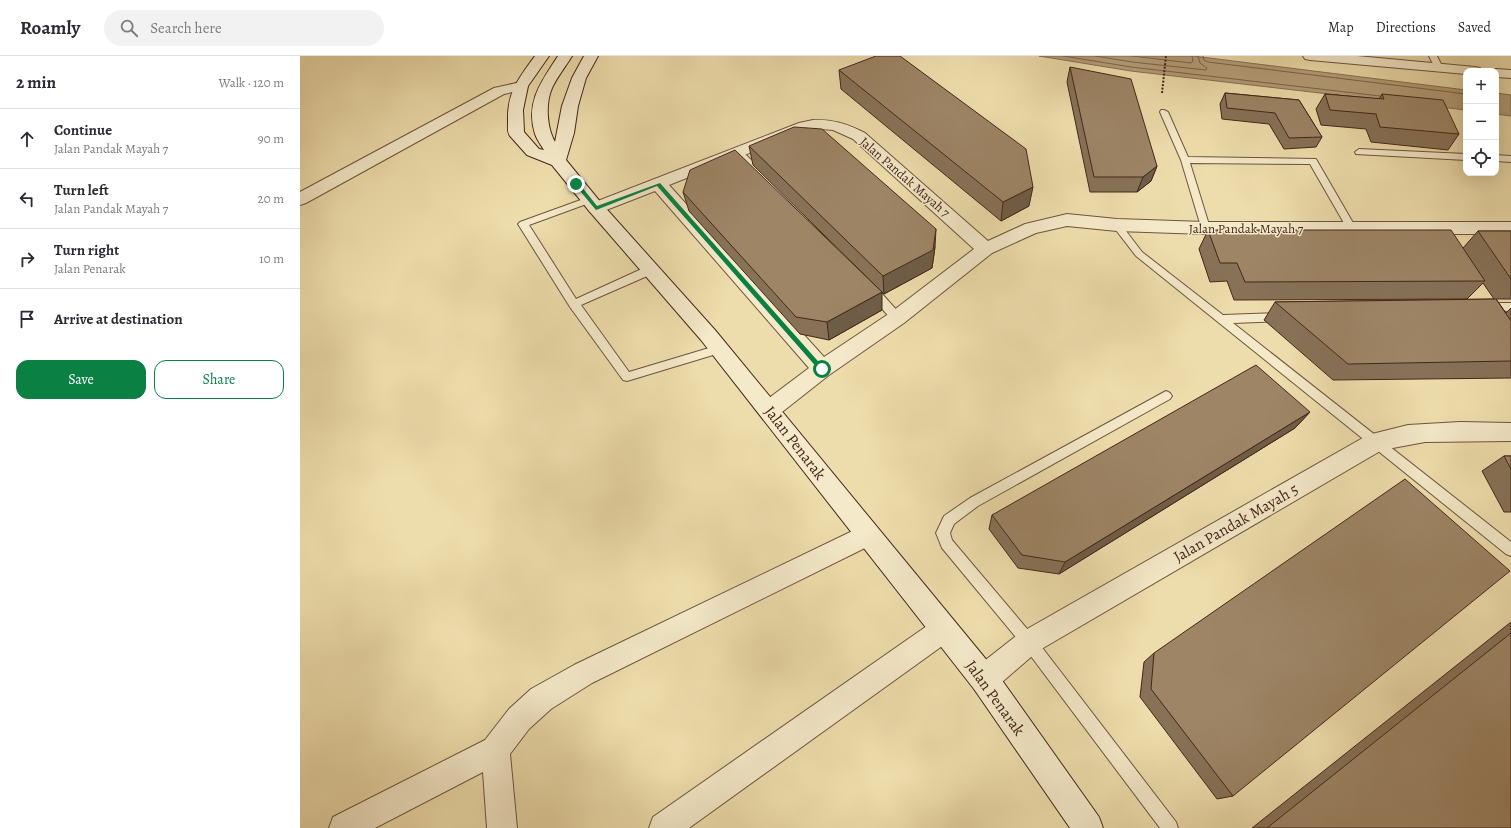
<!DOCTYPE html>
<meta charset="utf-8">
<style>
body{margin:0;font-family:Alegreya,serif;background:#f2f2f3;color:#2b2b33}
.controls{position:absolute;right:12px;top:12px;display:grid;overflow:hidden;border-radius:8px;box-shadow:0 4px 16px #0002}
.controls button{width:36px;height:36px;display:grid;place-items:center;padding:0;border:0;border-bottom:1px solid #e1e1e2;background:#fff;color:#2b2b33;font:20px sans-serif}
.stop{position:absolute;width:12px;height:12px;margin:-9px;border:3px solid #0b8043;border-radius:50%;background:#fff}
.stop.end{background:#0b8043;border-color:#fff;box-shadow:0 1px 4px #0008}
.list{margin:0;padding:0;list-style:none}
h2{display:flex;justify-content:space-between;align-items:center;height:52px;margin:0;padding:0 16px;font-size:17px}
h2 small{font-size:13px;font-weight:400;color:#7c7c81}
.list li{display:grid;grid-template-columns:26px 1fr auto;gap:12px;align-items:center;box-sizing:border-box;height:60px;padding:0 16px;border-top:1px solid #e1e1e2}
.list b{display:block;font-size:15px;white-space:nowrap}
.list p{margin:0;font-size:13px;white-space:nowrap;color:#7c7c81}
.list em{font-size:13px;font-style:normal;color:#7c7c81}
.actions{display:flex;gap:8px;padding:12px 16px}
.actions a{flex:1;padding:9px 0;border:1px solid #0b8043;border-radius:12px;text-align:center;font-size:14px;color:#0b8043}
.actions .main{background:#0b8043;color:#fff}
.icon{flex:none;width:22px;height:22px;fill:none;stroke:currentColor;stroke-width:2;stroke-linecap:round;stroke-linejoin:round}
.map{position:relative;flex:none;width:1211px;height:772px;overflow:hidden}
header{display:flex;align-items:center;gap:24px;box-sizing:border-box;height:56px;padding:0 20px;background:#fff;border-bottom:1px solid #e1e1e2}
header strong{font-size:19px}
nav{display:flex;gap:22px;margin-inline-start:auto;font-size:14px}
.search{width:280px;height:36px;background:#f2f2f3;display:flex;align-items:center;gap:10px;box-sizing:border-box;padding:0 14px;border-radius:22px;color:#7c7c81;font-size:15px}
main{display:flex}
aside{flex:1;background:#fff}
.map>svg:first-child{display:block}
.water{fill:#b59f7a;stroke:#886f54}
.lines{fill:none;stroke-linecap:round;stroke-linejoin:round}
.shore{stroke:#7d624a;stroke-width:1}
.lane-casing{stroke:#6f543e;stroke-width:2}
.street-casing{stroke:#6f543e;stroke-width:2}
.secondary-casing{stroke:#45261a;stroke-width:2}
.path{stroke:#45261a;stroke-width:2;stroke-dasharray:2 1.5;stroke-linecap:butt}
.lane{fill:#f4e9c9;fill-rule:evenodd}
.street{fill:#f4e9c9;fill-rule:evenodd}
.secondary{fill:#f4e9c9;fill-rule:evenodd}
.wall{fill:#877258;stroke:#45261a}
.shaded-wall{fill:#6e5d47;stroke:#45261a}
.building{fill:#9d8566;stroke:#45261a}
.route{fill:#0b8043}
.labels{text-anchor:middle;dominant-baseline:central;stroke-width:3;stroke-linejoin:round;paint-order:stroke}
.far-street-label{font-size:13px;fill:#45261a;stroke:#f4e9c9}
.street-label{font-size:16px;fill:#45261a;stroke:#f4e9c9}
</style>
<header>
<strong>Roamly</strong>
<div class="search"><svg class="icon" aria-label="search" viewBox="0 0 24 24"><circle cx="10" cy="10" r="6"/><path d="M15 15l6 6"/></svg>Search here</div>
<nav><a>Map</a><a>Directions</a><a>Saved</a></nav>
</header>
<main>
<aside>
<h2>2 min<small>Walk · 120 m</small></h2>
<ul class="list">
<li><svg class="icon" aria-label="ahead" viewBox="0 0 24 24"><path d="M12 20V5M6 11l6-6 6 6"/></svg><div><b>Continue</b><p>Jalan Pandak Mayah 7</p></div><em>90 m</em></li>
<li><svg class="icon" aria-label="left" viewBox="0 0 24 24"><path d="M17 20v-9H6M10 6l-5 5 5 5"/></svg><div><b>Turn left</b><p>Jalan Pandak Mayah 7</p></div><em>20 m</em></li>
<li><svg class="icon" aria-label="right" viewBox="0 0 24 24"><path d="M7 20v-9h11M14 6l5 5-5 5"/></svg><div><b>Turn right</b><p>Jalan Penarak</p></div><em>10 m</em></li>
<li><svg class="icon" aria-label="arrive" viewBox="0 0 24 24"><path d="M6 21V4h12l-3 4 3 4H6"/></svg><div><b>Arrive at destination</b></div></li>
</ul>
<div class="actions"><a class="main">Save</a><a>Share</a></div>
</aside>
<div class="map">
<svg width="1211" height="772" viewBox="0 0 1211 772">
<rect width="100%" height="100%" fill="#eeddac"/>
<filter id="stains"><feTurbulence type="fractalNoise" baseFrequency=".005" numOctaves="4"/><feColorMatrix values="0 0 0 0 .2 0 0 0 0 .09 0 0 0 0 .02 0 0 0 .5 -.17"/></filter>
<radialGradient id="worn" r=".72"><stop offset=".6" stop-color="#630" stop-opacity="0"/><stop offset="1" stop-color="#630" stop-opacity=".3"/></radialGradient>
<path class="water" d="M739 0H893L1166 34V54L831 15Z
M1196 37 1211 39V60L1196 58Z"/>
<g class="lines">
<path class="shore" d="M763 0 831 11 1080 40
M795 0 832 6 906 14 907 12 900 7 898 0
M832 0 891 7 893 5 892 0
M903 0 904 4 908 6 1166 38"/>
<g class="lane-casing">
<path id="lane" d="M1129 0H1137L1143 12 1142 14H1136Z
M861 54H864L868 56 888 101 1016 103 1056 172 1054 174H1048L1010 108 890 107 910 172 908 174H902L881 104 860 56Z
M438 93 441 94 508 160 510 162 508 164H502L435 98 434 96Z
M1059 93 1166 98V104L1056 98 1055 96Z
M1196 99 1211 100V106L1196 105Z
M289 141 292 142 294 144 292 146 229 169 276 243 346 211H354L355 214 354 217 281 249 329 316 419 289 423 290 424 293 423 296 327 325 323 324 270 251 218 168 220 166Z
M817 166 820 167 842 196 923 259 982 257 986 258 987 261 986 264 982 265 933 267 1211 486V500L1206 498 836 200 812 169Z
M571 229 575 230 601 259 602 262 601 265H593L567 236 566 233 567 230Z
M1186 247H1211V255L1182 254 1181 251 1182 248Z
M866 335 870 337 872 340 870 343 678 450 654 468 650 477 652 484 734 581 876 766 878 772H860L724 591 642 492 636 477 644 460 670 442Z"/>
</g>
<g class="street-casing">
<path id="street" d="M1003 0H1057L1175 11 1180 12 1182 15H1166V18L1010 4 1005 3Z
M1196 13 1211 14V22L1196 21V15H1190Z
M221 26 226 27 228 30 226 33 204 38 6 147 0 149V136L194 32Z
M513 64C532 63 547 68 565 77L688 185 725 168 767 158 817 163 905 166H1211V178H905L817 175 767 170 736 177 692 197 604 267 529 319 477 360 469 363 461 360 458 354 461 348 509 312 355 135 296 158 290 156 287 152 290 148 499 67ZM521 73 533 74 553 83 674 193 590 257 524 301 369 129 507 74Z
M1160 366 1211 367V385L1125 386 1082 394 738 595 694 633 684 636 674 633 671 623 674 613 720 577 1068 379 1108 369Z
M567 468 575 471 579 479 575 487 292 627 251 653 229 673 210 698 217 772H187L183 716 75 772H29L33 761 185 684 209 653 231 633 274 609Z
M643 561 652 565 656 574 652 583 389 772H349L353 761 634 565Z"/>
</g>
<g class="secondary-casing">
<path id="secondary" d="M235 0H249L228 30 223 54 224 76 239 93 244 94C241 89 237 84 235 78 225 46 242 25 258 0H272C266 10 257 21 252 32 245 48 247 72 255 86L262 50 272 22 284 0H298L286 22 278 50 274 77 266 104 302 148 415 274 694 613 799 761 803 772H770L674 633 401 284 290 156 252 109 227 99 210 80C207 76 208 71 208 65 207 36 219 22 235 0Z"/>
</g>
<path class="path" d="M862 37 866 0"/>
<use href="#lane" class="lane"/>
<use href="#street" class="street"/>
<use href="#secondary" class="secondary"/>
</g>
<path class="wall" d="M770 11 857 110 851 125 837 136H790L767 26Z
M539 14 729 150 701 165 541 33Z
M925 37 999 44 1022 81 1016 91 984 93 969 68 922 63 920 48Z
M1025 38 1079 43 1082 38 1159 78 1148 94 1071 86 1066 73 1021 69 1016 53Z
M449 90 635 191 632 212 584 238 453 109Z
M383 136 582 254 529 284 500 278 389 155Z
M908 174 1163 192 1178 175H1211V243H1196L1206 257 1211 252V322L1033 324 964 264 975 246 1194 243 1183 227 1167 243 934 244 927 225 910 226 899 193Z
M1010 356 995 372 759 518 718 512 689 473 692 459Z
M1204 400H1211V456H1204L1182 415Z
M1211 566V772H952Z
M854 597 933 740 917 743 840 641 844 606Z"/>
<path class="shaded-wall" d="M857 110 851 125 837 136 843 121Z
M733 131 729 150 701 165 703 146Z
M636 173 635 191 632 212 584 238 583 220Z
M582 236V254L529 284 527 266Z
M1010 356 995 372 759 518 765 506Z"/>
<path class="building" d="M576 0H600L726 93 733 131 703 146 539 14Z
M770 11 831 23 857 110 843 121H794Z
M925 37 999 44 1022 81 989 82 975 57 927 52Z
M1025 38 1084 43 1082 38 1143 44 1159 78 1080 71 1076 58 1030 54Z
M494 71 522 73 636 173 633 194 583 220 449 90Z
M435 94 582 236 527 266 496 261 383 136 390 114Z
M908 174H1151L1185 225 945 226 937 207H920Z
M1178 175H1211V223Z
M1196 243 1211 265V305L1048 308 975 246Z
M956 309 1010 356 765 506 722 499 692 459Z
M1204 400H1211V413Z
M1105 423 1210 515 933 740 851 633 854 597Z
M1211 577V772H967Z"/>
<path class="route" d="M275 126H278L297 150 360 127 524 312V315H520L357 130 296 154 275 129Z"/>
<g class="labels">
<g class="far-street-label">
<text transform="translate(605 121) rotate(41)">Jalan Pandak Mayah 7</text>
<text x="946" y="172">Jalan Pandak Mayah 7</text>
</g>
<g class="street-label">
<text transform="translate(495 387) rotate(52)">Jalan Penarak</text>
<text transform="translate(936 467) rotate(-30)">Jalan Pandak Mayah 5</text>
<text transform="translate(695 642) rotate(54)">Jalan Penarak</text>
</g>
</g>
<rect width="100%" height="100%" filter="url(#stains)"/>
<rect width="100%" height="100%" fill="url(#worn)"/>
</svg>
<div class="controls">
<button>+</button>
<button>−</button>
<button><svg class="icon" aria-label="locate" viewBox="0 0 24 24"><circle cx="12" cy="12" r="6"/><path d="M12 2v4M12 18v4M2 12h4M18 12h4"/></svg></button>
</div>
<div class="stop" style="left:522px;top:313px"></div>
<div class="stop end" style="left:276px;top:128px"></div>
</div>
</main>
